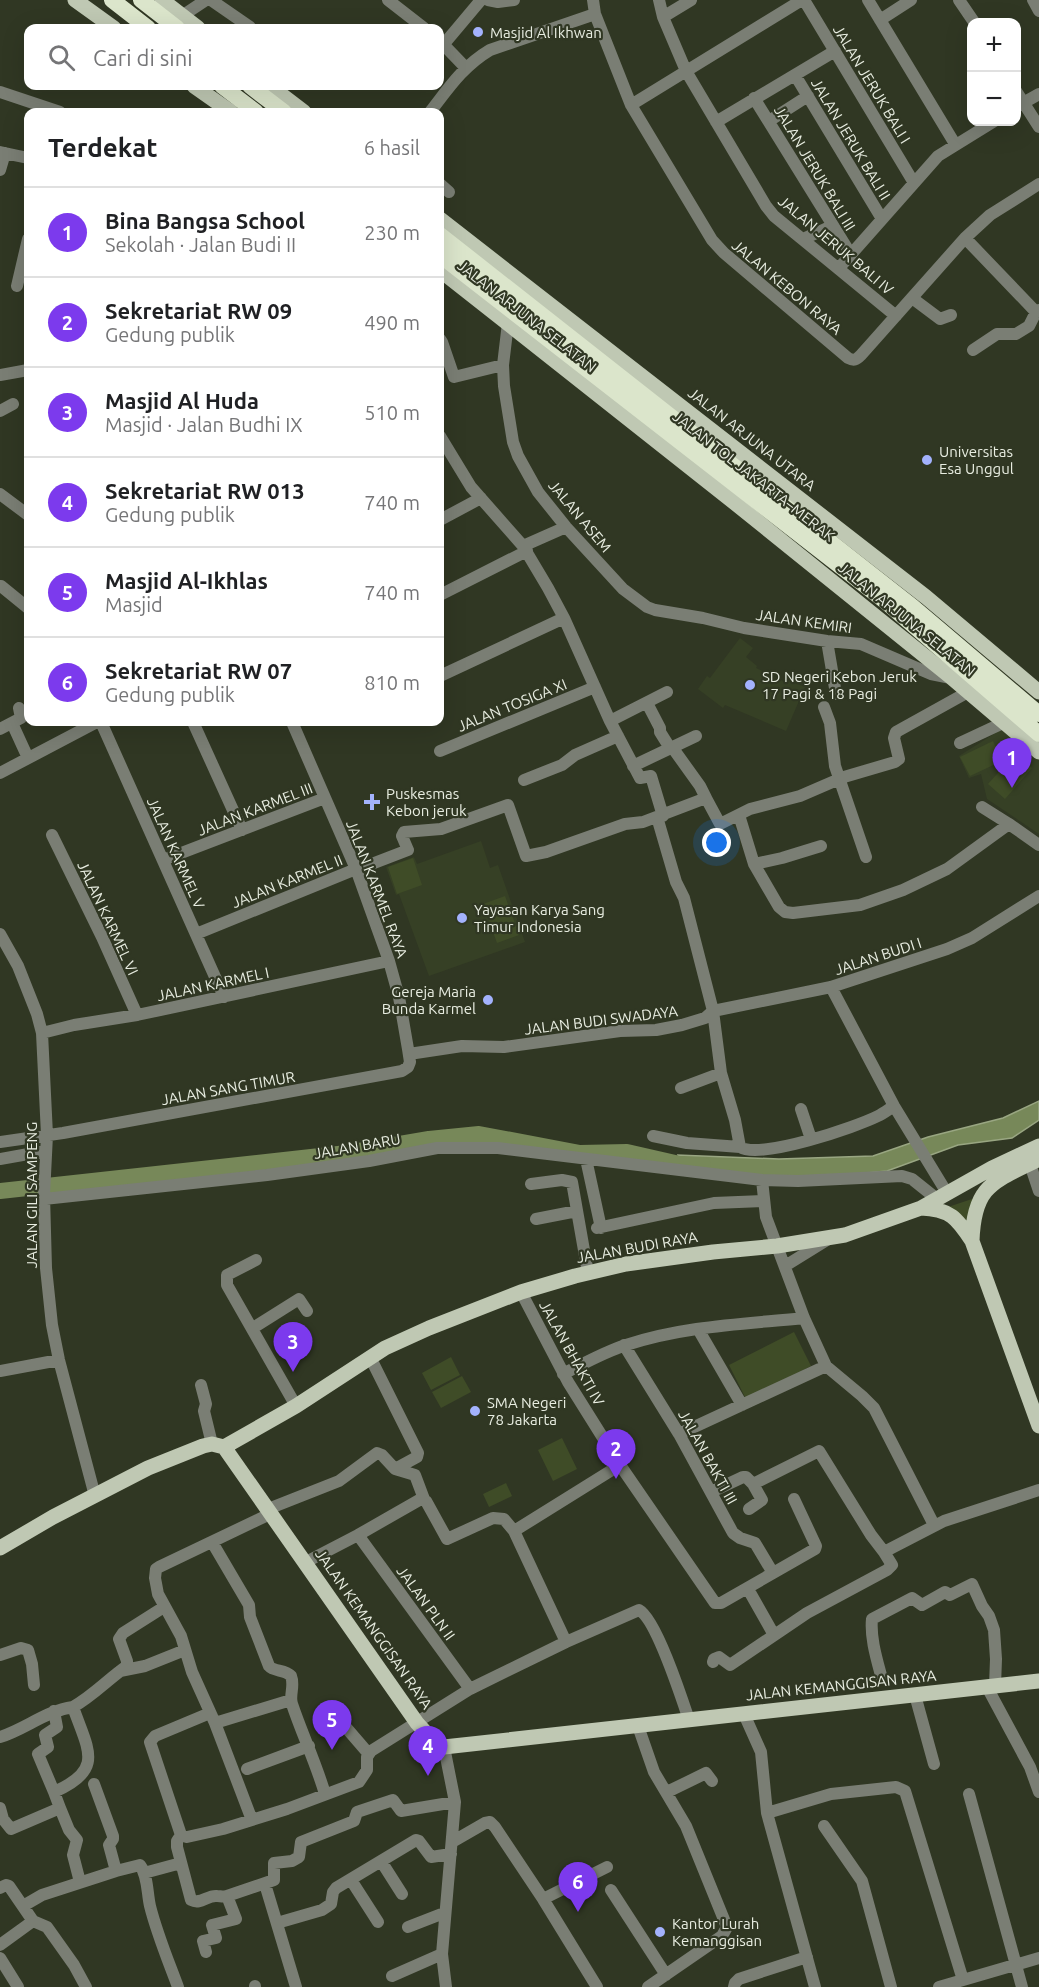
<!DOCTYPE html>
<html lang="id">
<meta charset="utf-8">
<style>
body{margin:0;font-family:Ubuntu,sans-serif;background:#f6f6f6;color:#202124}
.controls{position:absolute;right:18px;top:18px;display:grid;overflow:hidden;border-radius:12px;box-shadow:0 6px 24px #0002}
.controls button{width:54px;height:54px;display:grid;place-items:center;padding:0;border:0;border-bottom:2px solid #e0e0e0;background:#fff;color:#202124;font:30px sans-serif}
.you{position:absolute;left:717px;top:843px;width:21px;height:21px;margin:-15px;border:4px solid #fff;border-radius:50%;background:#1a73e8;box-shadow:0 0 0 9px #1a73e833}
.badge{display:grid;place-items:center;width:39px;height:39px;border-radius:50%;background:#7c3aed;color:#fff;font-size:20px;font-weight:700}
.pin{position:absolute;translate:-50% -50px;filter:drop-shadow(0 2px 3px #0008)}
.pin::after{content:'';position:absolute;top:32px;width:21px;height:18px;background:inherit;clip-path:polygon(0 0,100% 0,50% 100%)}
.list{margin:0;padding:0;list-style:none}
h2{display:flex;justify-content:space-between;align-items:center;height:78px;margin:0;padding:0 24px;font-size:26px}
h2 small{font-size:20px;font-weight:400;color:#757577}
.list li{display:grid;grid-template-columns:39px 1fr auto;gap:18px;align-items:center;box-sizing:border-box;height:90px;padding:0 24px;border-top:2px solid #e0e0e0}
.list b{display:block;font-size:22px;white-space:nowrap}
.list p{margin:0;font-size:20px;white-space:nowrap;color:#757577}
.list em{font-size:20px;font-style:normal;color:#757577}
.icon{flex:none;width:33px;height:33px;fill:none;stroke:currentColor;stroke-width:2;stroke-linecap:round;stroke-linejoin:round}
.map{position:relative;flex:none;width:1039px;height:1987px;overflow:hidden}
.search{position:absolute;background:#fff;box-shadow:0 6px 24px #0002;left:24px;top:24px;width:420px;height:66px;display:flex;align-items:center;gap:15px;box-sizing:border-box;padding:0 21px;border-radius:12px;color:#757577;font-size:22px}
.panel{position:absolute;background:#fff;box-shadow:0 6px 24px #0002;left:24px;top:108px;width:420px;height:618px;border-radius:12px}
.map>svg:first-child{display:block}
.built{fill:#364025}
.green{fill:#3f4c27}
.water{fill:#778859;stroke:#99a682;stroke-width:1.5}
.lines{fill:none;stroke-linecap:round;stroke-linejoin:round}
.river{stroke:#778859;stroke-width:16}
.minor{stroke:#7a7e74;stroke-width:12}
.major{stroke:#bfc8b3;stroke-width:15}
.highway{stroke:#dbe5cb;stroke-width:16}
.poi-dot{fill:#a3b2fd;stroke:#303723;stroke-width:2}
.labels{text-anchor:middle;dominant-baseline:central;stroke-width:4.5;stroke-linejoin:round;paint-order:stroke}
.poi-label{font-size:15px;fill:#e8ede1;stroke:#303723;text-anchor:start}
.street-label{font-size:15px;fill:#e8ede1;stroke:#303723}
</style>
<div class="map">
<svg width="1039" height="1987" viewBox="0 0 1039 1987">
<rect width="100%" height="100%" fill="#303723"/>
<path class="built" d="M740 638 753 648 746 657 757 666 756 668 787 683 788 680 805 687 786 731 725 705 723 708 698 689 707 676 710 678Z
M1005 727 1039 757V834L987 799 981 774 969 778 959 756Z
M481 841 490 868 498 865 525 942 429 976 399 894 396 895 386 867 414 857 417 864Z"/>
<path class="green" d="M993 741 1002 761 970 776 960 757Z
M1015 754 1032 768 1005 799 988 784Z
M413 858 422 885 397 894 388 867Z
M505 896 519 935 497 943 483 904Z
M984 1195 970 1227 945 1208Z
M794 1332 811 1366 746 1399 729 1365Z
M451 1357 460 1375 431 1390 422 1373Z
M462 1376 471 1392 441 1408 432 1392Z
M562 1438 577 1469 553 1481 538 1450Z
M506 1483 512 1496 489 1507 483 1494Z"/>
<path class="water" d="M1039 1101V1120L1012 1138 958 1145 887 1171 788 1181 685 1170 678 1155 779 1159 873 1156 928 1137 1003 1118Z"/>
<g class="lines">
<path class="river" d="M0 1191 347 1153 429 1139 479 1134 580 1153 627 1152 684 1165H703"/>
<path class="minor" d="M211 0 250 27
M388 0 424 28
M488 0 498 2 514 0
M593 0 595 14 631 105 712 240 724 253 848 358C854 361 856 360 861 355L965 238 990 215 1039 184
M659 0 663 17 686 71 766 206 774 216 896 316
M804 0 914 183
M868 0 955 144
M959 0 974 22
M1033 0 1039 11
M182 16 206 0
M663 17 691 0
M880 20 911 0
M440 41 465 67
M444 44 481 0
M795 75 882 219
M1016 91 1039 127
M0 92 60 112
M754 98 850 253
M631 105 802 0
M1016 107 1039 94
M430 112C448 89 463 66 490 50L595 14
M769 121 808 96
M716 122 835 51
M0 152 28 158
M0 170 5 153
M440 184 449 192
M965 238 1036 312 1039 310
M803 239 832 226
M839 268 938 156 993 122
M17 286 28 239
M912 298 940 319 951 315
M508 323 503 365 504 386 513 442 518 456 538 492 566 527 623 589 647 607 655 610 703 618 744 628 827 641 861 644 931 674 951 678
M440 339 442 342 454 377 503 365
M973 350 997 334H1016L1029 326 1036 312
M0 375 28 370
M0 411 13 404
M440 436 471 487 523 546 548 588 564 618 610 721 640 778 651 776 663 816
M0 494 28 515
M440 520 481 498
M523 546 566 527
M1 586 28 608
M440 595 527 551
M827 641 836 694
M440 676 564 618
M647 703 660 728V732L670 748
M824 707 830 723 835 766 866 857
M610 721 667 692
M101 722 224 997
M193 722 242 830
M12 723 28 758
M0 729 21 718 19 708
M960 743 1005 722
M672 747 700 786 706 798
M440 751 595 687
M633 766 696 736
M0 773 97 722
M524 780 562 765 575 755 618 736
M982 807 1009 824
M739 815 754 864 779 907 785 912 793 913 860 905 903 890 947 869 1009 824 1039 845
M657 817 676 882 684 898 713 1011 721 1073 735 1120 740 1147
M52 835 102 937 137 1015
M163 860 325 798
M754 864 782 858 821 846
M369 865 408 850 402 836 404 832 441 829 508 805 526 856 546 852 625 824 643 822 706 798 720 824 750 809 800 796 844 777 895 762 899 759 894 738 896 732 968 692
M0 934 18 966 37 1014 42 1033 47 1135 44 1195 46 1268 52 1325 59 1360 95 1496
M196 934 356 869
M831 987 894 1106 947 1193
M713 1011 831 987 947 949 972 938 1039 896
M42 1033 74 1025 137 1015 389 961
M409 1054 462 1046 504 1047 620 1031 656 1030 682 1025 705 1018 713 1011
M681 1088 721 1073
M801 1109 811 1139
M653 1136 687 1143 740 1147C760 1160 856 1127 878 1116 884 1113 889 1109 894 1106
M0 1142 63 1133 402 1071 408 1067 410 1062 408 1049 399 997 389 961 356 869 292 722
M0 1159 45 1151
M586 1159 601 1228
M1030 1164 1039 1191
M762 1180 766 1217 804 1318 826 1366 862 1396 874 1408 934 1525
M531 1184 562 1180 572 1182 588 1273
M44 1199 267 1175 369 1161 437 1148H498L762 1180 798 1181 902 1176 912 1179 937 1199
M536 1219 577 1211
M597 1228 714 1203 763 1201
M256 1260 227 1275V1285L296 1406
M785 1266 827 1240
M521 1292 568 1382 620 1465 715 1603H721L815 1549 816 1546 794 1499
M253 1328 299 1299 307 1311
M698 1329 742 1405
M624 1345 679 1434 733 1533 740 1538 755 1543 773 1573
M370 1357 418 1453 417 1457 395 1469
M0 1371 59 1360
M563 1374C583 1364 604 1352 626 1345 683 1326 745 1324 804 1318
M201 1385 206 1404 204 1411 212 1444
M679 1434 826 1366
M711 1492 743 1477H746L753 1484
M268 1509 339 1481 377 1453 382 1455 395 1469 415 1475 424 1499
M749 1509 762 1500 753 1484 819 1451 871 1535 884 1552
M514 1531 620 1465
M358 1535 470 1689
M212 1542 249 1605 250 1617 269 1666C274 1672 285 1669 291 1676 295 1686 289 1695 292 1704 302 1734 316 1763 325 1794
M306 1562 358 1535 421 1499 426 1501 447 1539 493 1518 504 1519 514 1531 566 1642
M748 1589 774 1635
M0 1655 21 1648 28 1650 32 1664 34 1685
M713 1662 714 1659 719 1657 730 1665 807 1613 887 1570 892 1565 884 1552 944 1521 1039 1490
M120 1671 145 1666 185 1650
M882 1679C877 1660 870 1638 872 1619L912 1598 922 1605 945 1592 950 1595 972 1584 982 1606 989 1616 994 1630 996 1659 995 1686
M987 1687 1030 1767 1039 1792
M915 1695 934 1764
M73 1707C94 1695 107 1680 127 1666V1661L119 1639 123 1633 164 1607
M744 1714 761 1752 767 1813 815 1987
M215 1723 291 1700
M343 1724 368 1753
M638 1726 654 1772 686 1826 727 1927 722 1936 648 1987
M0 1737C26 1729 45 1711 73 1707 88 1750 105 1770 54 1792L60 1808 11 1829 3 1819 0 1808
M444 1747 455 1802 442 1954 446 1987
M247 1769 309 1746
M94 1784 113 1836V1839L109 1845 116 1871
M54 1792 38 1754 48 1747 45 1735 57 1727 54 1711
M667 1792 706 1773 712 1781
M969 1794 1022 1987
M60 1808 69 1830 77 1840 73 1855 80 1882
M767 1813 831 1794 896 1787 905 1791 963 1980
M252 1820 215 1723 192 1672 181 1636 158 1594 155 1578 156 1569 159 1567 272 1513
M824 1826 862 1881 891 1987
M181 1835 187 1837 223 1829 287 1809 359 1782 367 1770V1757L371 1751 470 1689 566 1642 639 1610C656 1619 682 1699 689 1720
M181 1835 177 1841V1847L191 1900C201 1905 207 1895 217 1896 220 1896 224 1897 227 1896L274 1880V1863L292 1861 299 1857 301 1842 354 1821 357 1812 393 1800 401 1811 455 1802
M181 1835 150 1742 155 1736 210 1713
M452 1842 485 1823 490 1822 495 1827 543 1899 597 1987
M381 1861 402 1894
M144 1873 181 1863
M351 1880 378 1922
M265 1884 296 1987
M0 1888 6 1885 9 1886 33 1921
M611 1890 666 1975
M543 1899 607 1867
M23 1906 42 1895 116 1871 140 1865C148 1876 147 1893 150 1906 157 1934 168 1960 178 1987
M33 1921 47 1927 74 1965 86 1987
M277 1923 322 1910 331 1904 333 1892 336 1888 416 1840 419 1841 431 1857 451 1854
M408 1927 444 1913
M0 1945 33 1921
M206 1952 203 1941 216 1938 212 1925 236 1919 227 1896
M0 1958 18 1987
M392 1976 442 1954
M255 1986V1987
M734 1987 735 1983 739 1979 807 1957
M939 1987 1039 1958"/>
<path class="major" d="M75 0 114 28
M162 0 198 28
M194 86 231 112
M270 86 304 112
M440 219 926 597 1039 692
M440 270 735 503 952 678 1039 752
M921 1208C950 1209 957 1218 972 1241L1039 1426
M972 1241C974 1184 994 1182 1039 1159
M224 1447 296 1406 385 1348 429 1328 521 1292 575 1276 626 1264 713 1252 777 1246 845 1235 921 1208 992 1168 1039 1146
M0 1548 53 1517 148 1468 203 1446 212 1444 224 1447 417 1723 428 1735 444 1747 1039 1681"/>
<path class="highway" d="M112 0 148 28
M141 0 177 28
M222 86 256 112
M250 86 284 112
M440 235 913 607 1039 714
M440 255 885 601 1039 734"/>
</g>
<g class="poi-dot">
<circle cx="478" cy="32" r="6"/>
<circle cx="927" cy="460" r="6"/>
<circle cx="750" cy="685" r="6"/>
<path d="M369 793h6v6h6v6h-6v6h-6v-6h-6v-6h6z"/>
<circle cx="462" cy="918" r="6"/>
<circle cx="488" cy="1000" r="6"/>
<circle cx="475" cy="1411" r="6"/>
<circle cx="660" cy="1932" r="6"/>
</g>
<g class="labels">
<g class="poi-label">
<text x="490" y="32">Masjid Al Ikhwan</text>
<text x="939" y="451">Universitas<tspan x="939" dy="17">Esa Unggul</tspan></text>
<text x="762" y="676">SD Negeri Kebon Jeruk<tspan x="762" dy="17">17 Pagi &amp; 18 Pagi</tspan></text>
<text x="386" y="793">Puskesmas<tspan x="386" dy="17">Kebon jeruk</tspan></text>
<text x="474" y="909">Yayasan Karya Sang<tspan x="474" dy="17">Timur Indonesia</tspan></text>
<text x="476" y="991" text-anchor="end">Gereja Maria<tspan x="476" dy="17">Bunda Karmel</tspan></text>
<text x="487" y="1402">SMA Negeri<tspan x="487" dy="17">78 Jakarta</tspan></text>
<text x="672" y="1923">Kantor Lurah<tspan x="672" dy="17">Kemanggisan</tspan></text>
</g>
<g class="street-label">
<text transform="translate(872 84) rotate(59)">JALAN JERUK BALI I</text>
<text transform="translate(851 139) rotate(59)">JALAN JERUK BALI II</text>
<text transform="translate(815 168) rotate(59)">JALAN JERUK BALI III</text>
<text transform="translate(836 245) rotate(40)">JALAN JERUK BALI IV</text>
<text transform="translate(787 287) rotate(40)">JALAN KEBON RAYA</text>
<text transform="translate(527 316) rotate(38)">JALAN ARJUNA SELATAN</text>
<text transform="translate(752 439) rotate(38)">JALAN ARJUNA UTARA</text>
<text transform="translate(754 476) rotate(38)">JALAN TOL JAKARTA–MERAK</text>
<text transform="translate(580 516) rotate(50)">JALAN ASEM</text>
<text transform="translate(907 619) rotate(39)">JALAN ARJUNA SELATAN</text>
<text transform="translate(804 621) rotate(8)">JALAN KEMIRI</text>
<text transform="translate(512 705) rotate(-22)">JALAN TOSIGA XI</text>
<text transform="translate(255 809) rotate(-21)">JALAN KARMEL III</text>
<text transform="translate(176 853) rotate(66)">JALAN KARMEL V</text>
<text transform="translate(287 881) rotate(-22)">JALAN KARMEL II</text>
<text transform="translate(377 889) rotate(69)">JALAN KARMEL RAYA</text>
<text transform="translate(108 918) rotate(65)">JALAN KARMEL VI</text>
<text transform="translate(878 956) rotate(-18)">JALAN BUDI I</text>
<text transform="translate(213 984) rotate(-12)">JALAN KARMEL I</text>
<text transform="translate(601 1020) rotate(-7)">JALAN BUDI SWADAYA</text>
<text transform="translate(228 1088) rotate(-10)">JALAN SANG TIMUR</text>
<text transform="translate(357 1146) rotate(-10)">JALAN BARU</text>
<text transform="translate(31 1195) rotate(-90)">JALAN GILI SAMPENG</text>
<text transform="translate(637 1247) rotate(-10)">JALAN BUDI RAYA</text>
<text transform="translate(572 1353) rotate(61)">JALAN BHAKTI IV</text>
<text transform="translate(708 1457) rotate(61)">JALAN BAKTI III</text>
<text transform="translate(426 1603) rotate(54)">JALAN PLN II</text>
<text transform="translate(374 1629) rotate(55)">JALAN KEMANGGISAN RAYA</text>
<text transform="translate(841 1685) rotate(-6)">JALAN KEMANGGISAN RAYA</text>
</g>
</g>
</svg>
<div class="controls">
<button>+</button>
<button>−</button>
</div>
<div class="you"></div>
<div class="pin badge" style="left:1012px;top:788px">1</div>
<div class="pin badge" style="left:616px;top:1479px">2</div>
<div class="pin badge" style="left:293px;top:1372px">3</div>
<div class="pin badge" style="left:428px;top:1776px">4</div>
<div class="pin badge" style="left:332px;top:1750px">5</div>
<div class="pin badge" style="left:578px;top:1912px">6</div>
<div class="search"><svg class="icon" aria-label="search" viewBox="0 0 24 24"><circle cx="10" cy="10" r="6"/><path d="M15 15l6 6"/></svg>Cari di sini</div>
<section class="panel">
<h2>Terdekat<small>6 hasil</small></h2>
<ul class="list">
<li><span class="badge">1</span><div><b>Bina Bangsa School</b><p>Sekolah · Jalan Budi II</p></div><em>230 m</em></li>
<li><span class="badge">2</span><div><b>Sekretariat RW 09</b><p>Gedung publik</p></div><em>490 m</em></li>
<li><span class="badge">3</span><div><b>Masjid Al Huda</b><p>Masjid · Jalan Budhi IX</p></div><em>510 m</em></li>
<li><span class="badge">4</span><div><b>Sekretariat RW 013</b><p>Gedung publik</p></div><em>740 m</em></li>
<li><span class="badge">5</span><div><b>Masjid Al-Ikhlas</b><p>Masjid</p></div><em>740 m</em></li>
<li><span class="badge">6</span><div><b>Sekretariat RW 07</b><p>Gedung publik</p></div><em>810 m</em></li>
</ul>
</section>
</div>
